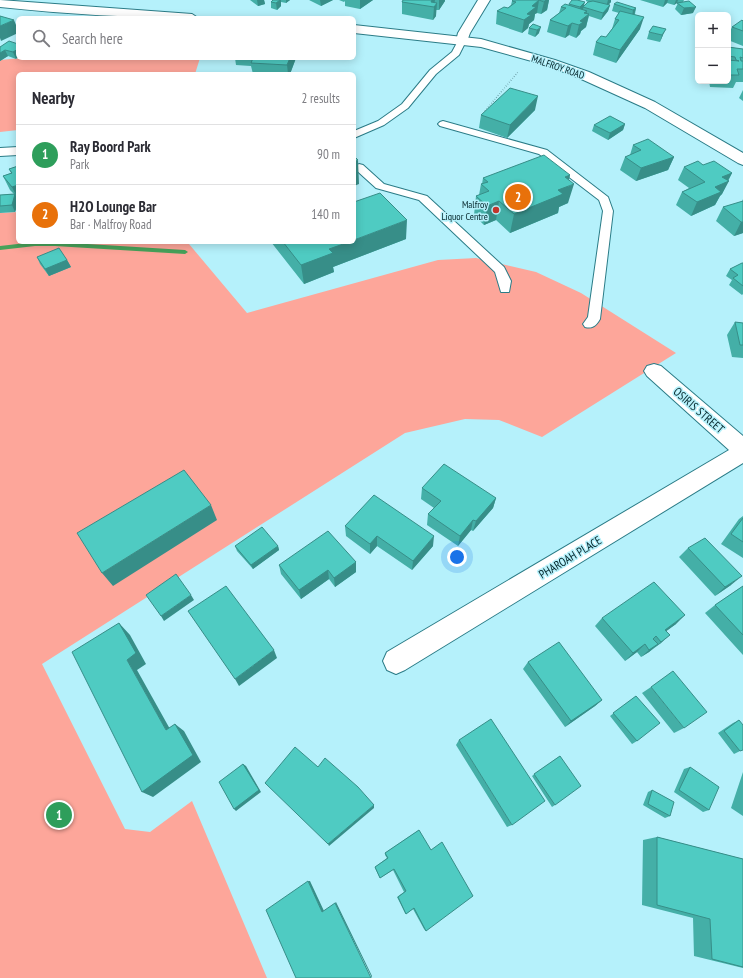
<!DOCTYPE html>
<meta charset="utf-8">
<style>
body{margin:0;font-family:"PT Sans Narrow",sans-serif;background:#f2f2f3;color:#2b2b33}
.controls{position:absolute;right:12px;top:12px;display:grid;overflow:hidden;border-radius:6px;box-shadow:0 2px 10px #0003}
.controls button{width:36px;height:36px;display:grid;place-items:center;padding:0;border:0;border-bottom:1px solid #e1e1e2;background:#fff;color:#2b2b33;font:20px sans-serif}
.you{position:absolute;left:457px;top:557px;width:14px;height:14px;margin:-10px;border:3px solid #fff;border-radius:50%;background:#1a73e8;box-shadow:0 0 0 6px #1a73e833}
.badge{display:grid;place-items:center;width:26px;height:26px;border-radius:50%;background:#0b8043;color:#fff;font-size:13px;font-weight:700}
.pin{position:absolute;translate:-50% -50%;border:2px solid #fff;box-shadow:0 1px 4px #0006}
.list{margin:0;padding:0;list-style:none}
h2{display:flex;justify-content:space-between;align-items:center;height:52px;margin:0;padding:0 16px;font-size:17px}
h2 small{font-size:13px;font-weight:400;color:#7c7c81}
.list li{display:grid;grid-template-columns:26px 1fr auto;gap:12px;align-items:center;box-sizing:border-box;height:60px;padding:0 16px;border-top:1px solid #e1e1e2}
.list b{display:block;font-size:15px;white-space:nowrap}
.list p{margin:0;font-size:13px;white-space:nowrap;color:#7c7c81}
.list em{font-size:13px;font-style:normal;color:#7c7c81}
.icon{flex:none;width:22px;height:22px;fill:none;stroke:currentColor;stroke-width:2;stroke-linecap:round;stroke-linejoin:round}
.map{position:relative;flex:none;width:743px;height:978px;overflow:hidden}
.search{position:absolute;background:#fff;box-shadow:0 2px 10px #0003;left:16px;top:16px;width:340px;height:44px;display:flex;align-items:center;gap:10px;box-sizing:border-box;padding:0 14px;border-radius:6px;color:#7c7c81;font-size:15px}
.panel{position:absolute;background:#fff;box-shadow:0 2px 10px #0003;left:16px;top:72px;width:340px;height:172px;border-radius:6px}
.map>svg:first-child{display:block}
.green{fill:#fda69a}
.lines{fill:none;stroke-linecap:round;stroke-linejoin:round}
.stream{fill:#47a25a;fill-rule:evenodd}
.service-casing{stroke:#2b7c87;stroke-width:2}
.minor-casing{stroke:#2b7c87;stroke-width:2}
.secondary-casing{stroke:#2b7c87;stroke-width:2}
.path{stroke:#56848c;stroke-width:1.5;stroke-dasharray:0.5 2;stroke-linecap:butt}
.service{fill:#fff;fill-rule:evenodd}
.minor{fill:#fff;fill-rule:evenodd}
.secondary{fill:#fff;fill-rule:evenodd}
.wall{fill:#44afa7}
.shaded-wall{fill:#378e88}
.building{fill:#4fcbc2;stroke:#378e88}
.poi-dot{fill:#c2352c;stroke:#b5f1fb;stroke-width:1.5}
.labels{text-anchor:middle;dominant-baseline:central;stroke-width:3;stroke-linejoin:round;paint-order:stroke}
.far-street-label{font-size:10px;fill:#032429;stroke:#b5f1fb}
.far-poi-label{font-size:10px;fill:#032429;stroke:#b5f1fb;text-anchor:end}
.street-label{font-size:12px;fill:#032429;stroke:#b5f1fb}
</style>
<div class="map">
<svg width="743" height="978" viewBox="0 0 743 978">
<rect width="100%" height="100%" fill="#b5f1fb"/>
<path class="green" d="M21 58H200L195 74H18V130L0 132V60Z
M18 212V242H181L189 244 247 313 438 260 476 258 536 272 581 293 676 353 542 437 499 420 465 419 405 433 42 664 125 829 150 832 192 801 267 978H0V213Z"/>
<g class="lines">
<path class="stream" d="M35 242H55L185 250 188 252 185 254 55 246H35L0 250V246Z"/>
<g class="service-casing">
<path id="service" d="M462 38 466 41 459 55 436 74 408 108 384 125 354 138V131L378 121 402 104 430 70 452 52 459 39Z
M443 121 547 150 608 197 613 211 600 319C596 326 592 329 585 327L583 324 588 317 603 211 599 200 539 154 440 126 438 124 440 122Z
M359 164 363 165 384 184 427 196 504 267 511 281 509 292H501L495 272 419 200 376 188 355 169 354 167Z"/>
</g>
<g class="minor-casing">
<path id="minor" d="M478 0H490L470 33 466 44H458L456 41 458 33Z
M18 147V155L0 156V148Z
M654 364 661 366 743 436V463L405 670 396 674 387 670 383 661 387 652 729 450 647 376 644 371 647 366Z"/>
</g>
<g class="secondary-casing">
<path id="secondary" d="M0 0 192 14 198 18C132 18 66 14 0 7Z
M354 25 481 39 555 60 589 72 655 102 743 153V165L738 163 645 108 579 78 546 65 481 47 354 33Z"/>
</g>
<path class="path" d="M485 111 518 72"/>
<use href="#service" class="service"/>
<use href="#minor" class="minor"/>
<use href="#secondary" class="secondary"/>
</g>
<path class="wall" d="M250 0H264L265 4 258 6Z
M273 0H290L286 3 281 2V6L277 10 271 8V2Z
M309 0H333L321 6Z
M339 0H373L360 9 345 6V1L344 2Z
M403 0H445V1L439 10H436V16L433 20 402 14V2Z
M549 0 547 10 541 14 537 13 535 14 534 20 529 24 528 28 522 33 496 24 497 11 508 8 511 5 512 1Z
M586 0H611V2L608 5H610L608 11 601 20 589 16 586 27 581 31 580 34 576 38 569 35 565 38 547 32 550 20 559 13 561 7 568 5 569 4 584 7 588 2 586 1Z
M640 0H684L683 2 693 13 681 15 675 9 678 3H677L674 5 667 3 663 7Z
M614 4 636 8 635 14 640 29 616 63 593 55 596 42 606 37 612 29 615 19 619 13 612 11Z
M743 21V46L728 40V36L732 27Z
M533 24 539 33 535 37 528 34 529 28Z
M649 32 663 35 660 42 647 39Z
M18 44 16 59 8 56 0 61V47Z
M728 47 743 49V82H736L733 88 710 87 709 81H728Z
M235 58H296L290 74H253L251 66 236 65Z
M743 90V101L739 98Z
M535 110 507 138 479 128 481 115Z
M625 124 623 130 608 140 592 131 594 125Z
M633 145 674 157 668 170 636 181 620 170 625 157 630 155Z
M703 165 732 173 722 194 720 196 715 205 691 216 676 205 682 192 689 188 678 180 684 167Z
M18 166V203L15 212 0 213V195L14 194 10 190 3 176 11 173 9 169Z
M570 175 569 180 568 203 559 207 558 213 510 233 496 220 484 225 474 215 476 196 479 195 481 184H482L483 178Z
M743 199V233L734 236 716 221 723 207 742 202Z
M406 239 333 267 334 272 304 284 271 242H354Z
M37 257 67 260 71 267 49 276 40 264Z
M743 263V294L742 295 729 285 732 280 726 276 730 269Z
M735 322 743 323V358L732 357 727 335Z
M422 488 496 498 493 508 473 531 471 530 458 546 427 525 428 514 434 508 421 499Z
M743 516V558L721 544 739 519Z
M345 526 433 546 412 570 377 546 370 554 346 536Z
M235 546H278L279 550 253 569 237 551Z
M688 548 731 585 715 596 679 557Z
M356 562V572L335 587 329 579 301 599 281 574 279 565Z
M743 586V655L705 613 715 605Z
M602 618 676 624 666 631 661 643 649 652 641 657 637 652 625 661 595 626Z
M528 662 602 700 595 706 565 727 523 669Z
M651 687 684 728 674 733 642 693Z
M636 696 637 741 632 744 610 716Z
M739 720 740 751 734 754 718 733 733 723Z
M459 740 512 825 507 827 456 745Z
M560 756 555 805 552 807 532 776Z
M690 767 709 810 703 812 674 792 684 769Z
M743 772V816L731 808Z
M652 790 670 816 665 818 643 805 648 792Z
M419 830 426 931 424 929 413 909 406 914 405 913 397 897 404 892 393 870 380 878 375 868V867L387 858 385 855V853Z
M657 837 743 859V968L694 956 693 918 642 905 643 840Z"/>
<path class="shaded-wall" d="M257 0H264L265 4 258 6Z
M280 0H281V6L277 10 276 3Z
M286 0H290L286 3Z
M320 0H333L321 6Z
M360 0H373L360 9Z
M432 0H435L434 6 437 3 436 16 433 20 434 7 431 2Z
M439 0H445V1L439 10Z
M539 0 537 13 535 14 534 20 529 24 528 28 522 33 524 20 532 6Z
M546 0H549L547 10 541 14 544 2Z
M608 0H611V2L606 7Z
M665 0H668L667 3 663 7Z
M676 0H678L677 3 674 5Z
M585 2 583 9 579 13 580 7Z
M610 5 608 11 601 20 603 13Z
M696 7 693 13 681 15 684 8Z
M636 8 634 15 632 17 633 10Z
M587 11 586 17 589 14 586 27 581 31 580 34 576 38 579 25 584 13Z
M644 17 640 29 616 63 620 50Z
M14 20 18 30V33L1 41 0 38V26Z
M572 23 569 35 565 38 568 26Z
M541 27 539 33 535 37 537 30Z
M666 29 663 35 660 42 662 35Z
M18 49V57L16 59 13 52Z
M5 50 8 56 0 61V53Z
M290 58H296L290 74H288L287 65Z
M538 96 535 110 507 138 510 125Z
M625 124 623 130 608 140 610 133Z
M674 157 668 170 636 181 641 168Z
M358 160 359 184 354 186V162Z
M732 173 727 182 729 181 722 194 720 196 715 205 691 216 697 202 715 187 722 177Z
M570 175 567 187 574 184 568 203 559 207 558 213 510 233 514 214 558 190 565 177Z
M18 185V199L12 187Z
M15 194 18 200V203L15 212 12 205Z
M499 201 496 220 484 225 487 206Z
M407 220 406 239 333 267 334 272 304 284 301 265 329 249 349 242H354V240Z
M741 222H743V233L734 236Z
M67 260 71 267 49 276 45 269Z
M496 498 493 508 473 531 476 521Z
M211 505 217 520 113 586 102 573Z
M473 520 471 530 458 546 460 536Z
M377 536V546L370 554V544Z
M434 536 433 546 412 570 413 561Z
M278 546 279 550 253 569 251 565Z
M356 562V572L335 587 334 578Z
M328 570 329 579 301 599 299 590Z
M742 576 731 585 715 596 725 587Z
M191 595 194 600 164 621 161 616Z
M685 615 676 624 657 638 665 630Z
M119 623 130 635 146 664 137 670 175 738 166 730 127 660Z
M670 635 661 643 652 649Z
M645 644 637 652 625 661 633 653Z
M658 644 649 652 641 657 649 650Z
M274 650 277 658 239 686 235 679Z
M602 700 595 706 565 727 571 721Z
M175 724 184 731 201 762 153 797 142 792Z
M243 764 246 766 261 792 236 811 234 809Z
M374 805V808L329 846 328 844Z
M308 881H310L324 911 322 912Z
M336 902 372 976V978L335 903Z"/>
<path class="building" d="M273 0H280L276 3 271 2Z
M403 0H432L431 2 437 3 434 7 402 2Z
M513 0H546L544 2 539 0 532 6 536 7 527 14 531 15 524 20 497 11 504 7 508 8 516 2 512 1Z
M572 0H577L585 2 580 7 569 4Z
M593 1 610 5 603 13 583 7 588 2Z
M689 1 696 7 684 8 677 3Z
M617 2 636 8 633 10 614 4Z
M565 4 587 11 584 13 589 14 580 21 583 22 579 25 572 23 568 26 550 20 566 8 561 7Z
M620 11 644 17 620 50 596 42 601 36 606 37 619 20 615 19Z
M0 16 14 20 0 26Z
M742 20 743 21V31L732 27Z
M533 24 541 27 537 30 529 28Z
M653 26 666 29 662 35 649 32Z
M9 41 18 44V49L13 52 5 50 0 53V47Z
M728 47 743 49V58L740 57 741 61H743V69H737L739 75H728V60L739 61 736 60 735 57 728 56Z
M253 58H290L287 65 251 63Z
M510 88 538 96 510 125 481 115Z
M610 116 625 124 610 133 594 125Z
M648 139 674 157 641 168 625 157 641 150 633 145Z
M544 155 570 175 565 177 574 184 558 190 563 194 514 214 499 201 487 206 476 196 489 191 481 184 488 182 483 178Z
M354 156 358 160 354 162Z
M698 161 703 165 714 161 732 173 722 177 729 181 715 187 721 192 697 202 682 192 705 182 684 167Z
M18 166V185L12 187 3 176 12 173 9 169Z
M380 193 407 220 354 240V202Z
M15 194 12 205 0 206V195Z
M743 201V222H741L723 207Z
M283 242H349L329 249 333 253 301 265Z
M59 248 67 260 45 269 37 257Z
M742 263H743V286L733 278 738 275 730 269Z
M735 322 743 323V345H740Z
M444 464 496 498 476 521 473 520 460 536 428 514 441 501 422 488Z
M184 470 211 505 102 573 77 533Z
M374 495 434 536 413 561 377 536 370 544 345 526Z
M743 518V542L731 534Z
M262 527 278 546 251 565 235 546Z
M328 531 356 562 334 578 328 570 299 590 279 565Z
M705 538 742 576 725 587 688 548Z
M176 574 191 595 161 616 146 595Z
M654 582 685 615 665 630 670 635 661 642 656 636 653 639 658 644 649 650 645 644 633 653 602 618Z
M226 586 274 650 235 679 188 611Z
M743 586V635L715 605Z
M119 623 136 653 127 660 166 730 175 724 193 755 142 792 72 652Z
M559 642 602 700 571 721 528 662Z
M673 671 707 712 684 728 651 687Z
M636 696 660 723 637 741 613 713Z
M491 719 545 801 512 825 459 740Z
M739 720 743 725V750L740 751 724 731Z
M295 747 318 767 325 758 358 787 374 805 328 844 265 783Z
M560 756 581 786 555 805 534 774Z
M243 764 259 790 234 809 219 782Z
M690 767 719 787 709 810 679 790Z
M652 790 674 802 670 816 648 804Z
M419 830 431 850 442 842 473 896 426 931 414 908 406 914 398 897 406 891 394 869 380 878 375 867 388 858 385 853Z
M657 837 743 859V967L712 959 710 919 657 905Z
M308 881 322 912 335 903 371 978H296L266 910Z"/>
<circle class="poi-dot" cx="496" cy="210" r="4"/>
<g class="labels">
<g class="far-street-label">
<text transform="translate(558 67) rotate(19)">MALFROY ROAD</text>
</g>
<g class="far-poi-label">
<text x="488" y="204">Malfroy<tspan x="488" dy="12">Liquor Centre</tspan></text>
</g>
<g class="street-label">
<text transform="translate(699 410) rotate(41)">OSIRIS STREET</text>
<text transform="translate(570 557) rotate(-31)">PHAROAH PLACE</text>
</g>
</g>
</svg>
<div class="controls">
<button>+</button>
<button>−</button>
</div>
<div class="you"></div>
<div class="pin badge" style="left:59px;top:815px;background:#2e9e5b">1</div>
<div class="pin badge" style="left:518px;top:197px;background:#e8710a">2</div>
<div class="search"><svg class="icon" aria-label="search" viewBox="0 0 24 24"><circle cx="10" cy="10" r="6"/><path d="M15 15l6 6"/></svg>Search here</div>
<section class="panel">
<h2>Nearby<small>2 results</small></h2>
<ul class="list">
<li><span class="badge" style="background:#2e9e5b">1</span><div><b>Ray Boord Park</b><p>Park</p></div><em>90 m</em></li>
<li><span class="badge" style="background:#e8710a">2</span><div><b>H2O Lounge Bar</b><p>Bar · Malfroy Road</p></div><em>140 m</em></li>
</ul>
</section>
</div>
